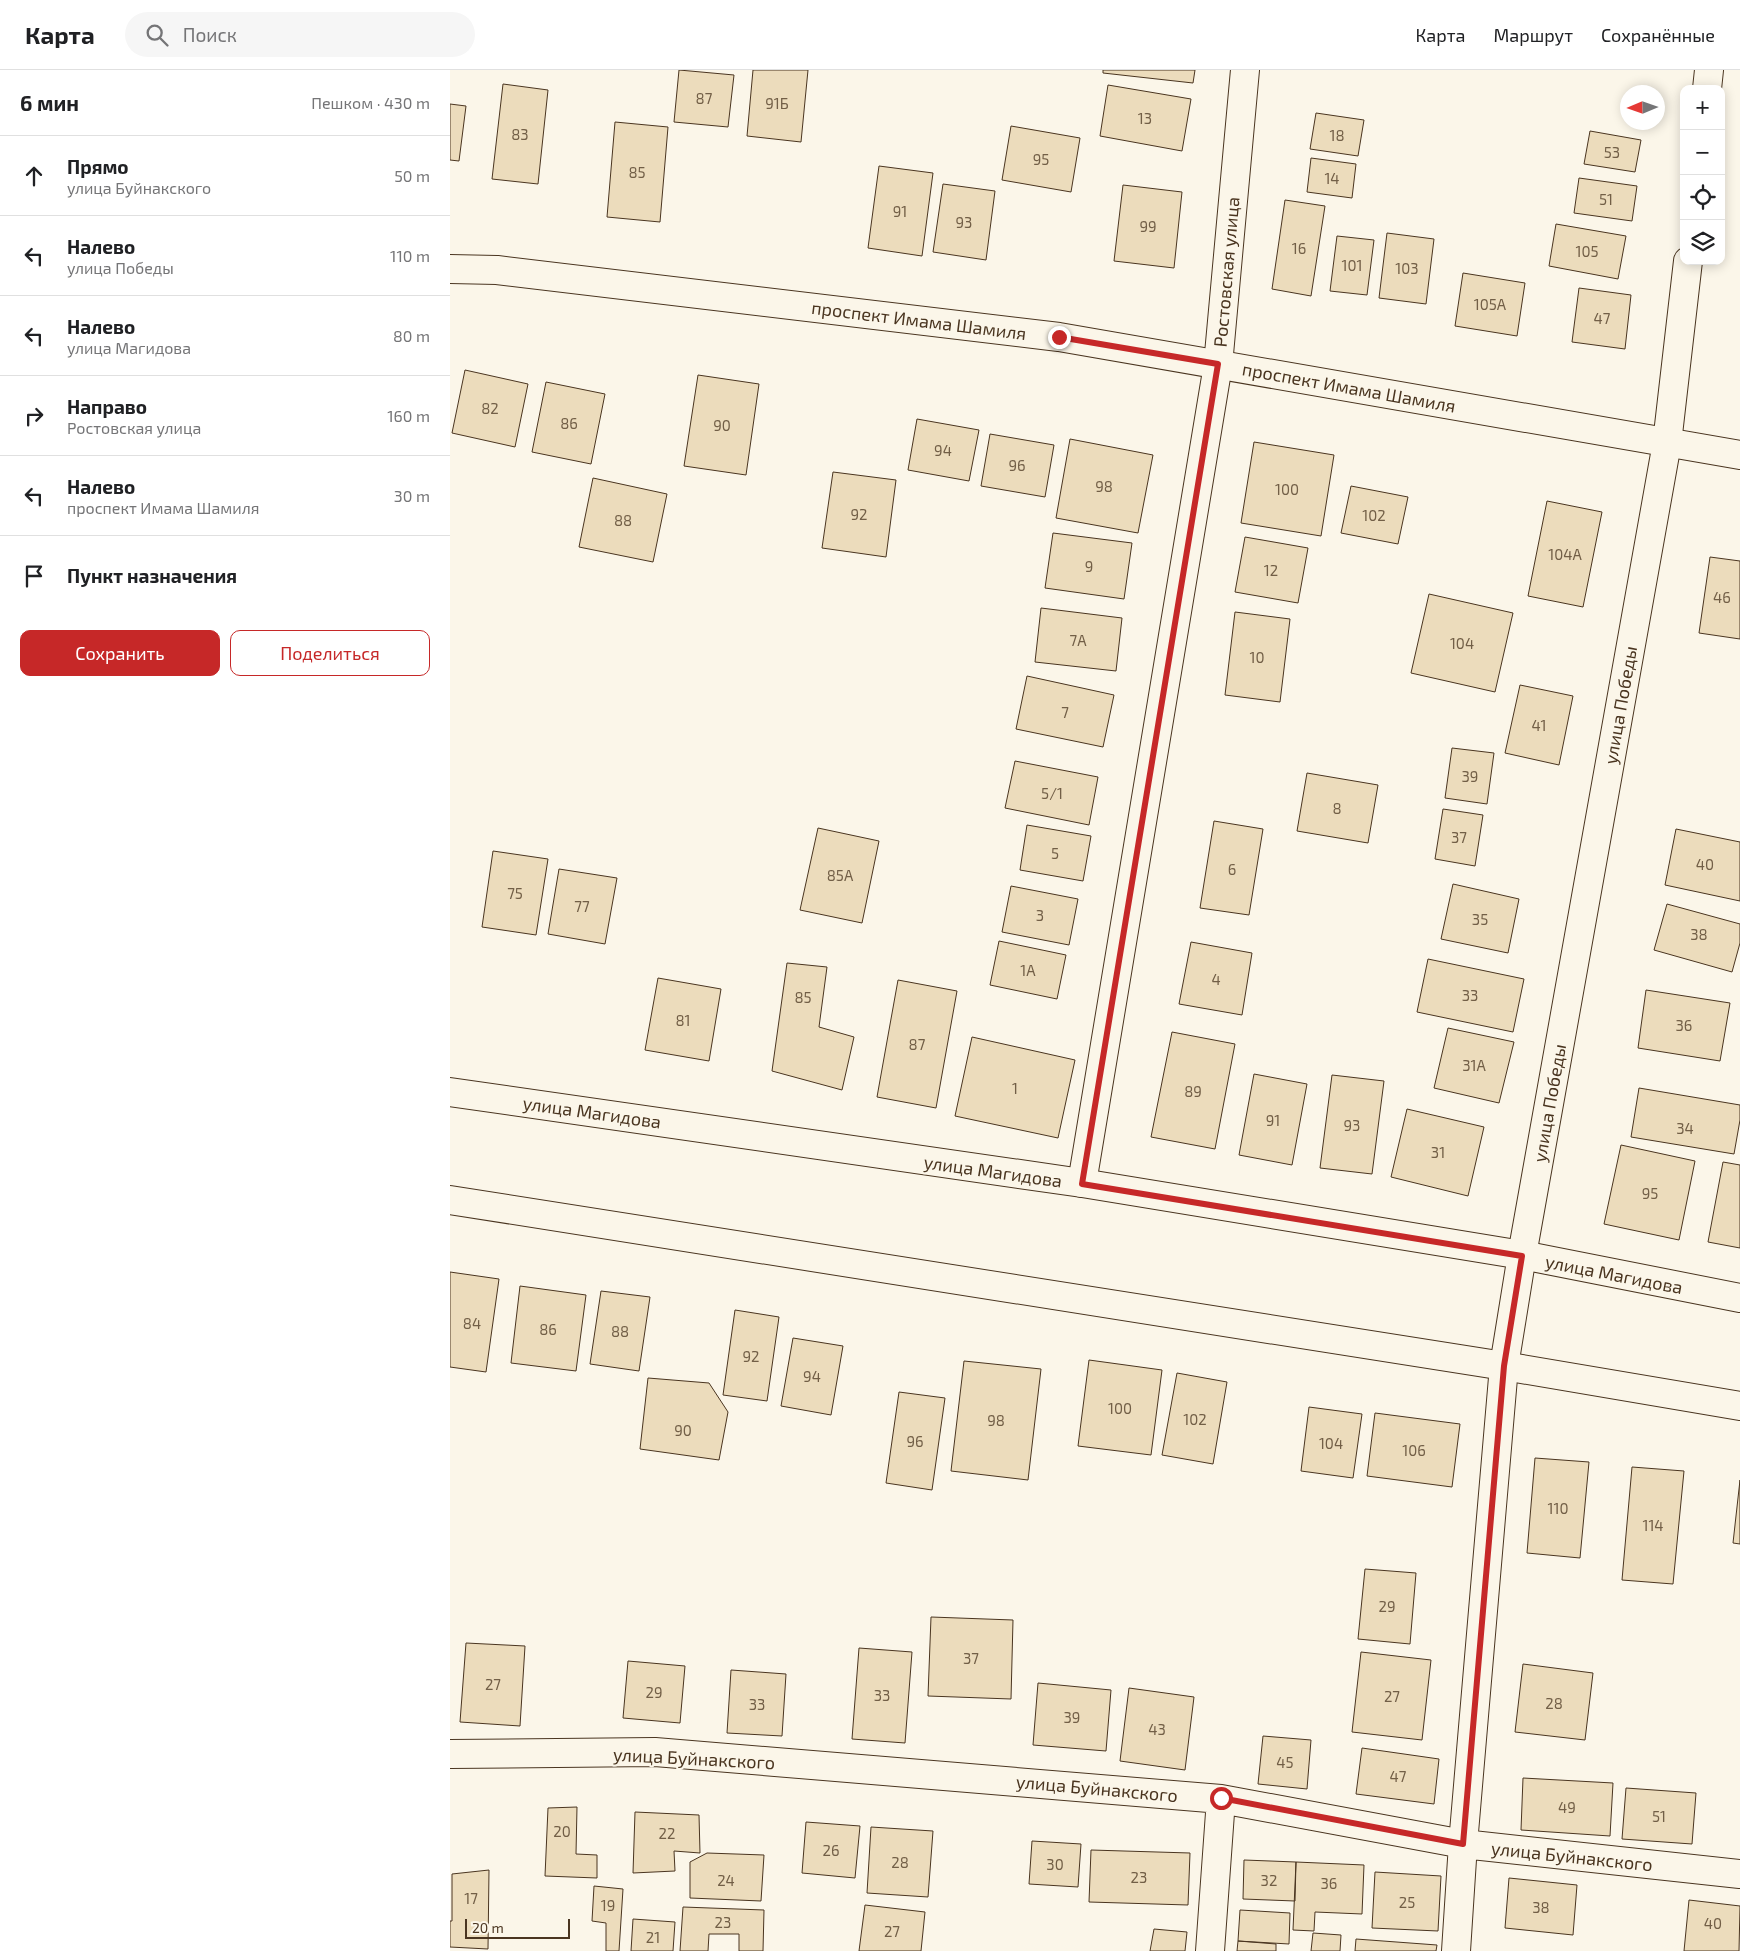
<!DOCTYPE html>
<html lang="ru">
<meta charset="utf-8">
<style>
body{margin:0;font-family:"Exo 2",sans-serif;background:#f6f6f6;color:#202124}
.controls{position:absolute;right:15px;top:15px;display:grid;overflow:hidden;border-radius:10px;box-shadow:0 2px 12px #0003}
.controls button{width:45px;height:45px;display:grid;place-items:center;padding:0;border:0;border-bottom:1px solid #e0e0e0;background:#fff;color:#202124;font:25px sans-serif}
.compass{position:absolute;left:1170px;top:15px;width:45px;height:45px;border-radius:50%;background:#fff;box-shadow:0 2px 12px #0003;rotate:268deg}
.scale{position:absolute;left:15px;bottom:12px;width:105px;box-sizing:border-box;padding-left:5px;border:2px solid #4a3520;border-top:0;font-size:14px;line-height:18px;white-space:nowrap;color:#4a3520;-webkit-text-stroke:4px #fbf6e9;paint-order:stroke}
.stop{position:absolute;width:15px;height:15px;margin:-11px;border:4px solid #c62828;border-radius:50%;background:#fff}
.stop.end{background:#c62828;border-color:#fff;box-shadow:0 1px 5px #0008}
.list{margin:0;padding:0;list-style:none}
h2{display:flex;justify-content:space-between;align-items:center;height:65px;margin:0;padding:0 20px;font-size:21px}
h2 small{font-size:16px;font-weight:400;color:#757577}
.list li{display:grid;grid-template-columns:32px 1fr auto;gap:15px;align-items:center;box-sizing:border-box;height:80px;padding:0 20px;border-top:1px solid #e0e0e0}
.list b{display:block;font-size:19px;white-space:nowrap}
.list p{margin:0;font-size:16px;white-space:nowrap;color:#757577}
.list em{font-size:16px;font-style:normal;color:#757577}
.actions{display:flex;gap:10px;padding:15px 20px}
.actions a{flex:1;padding:11px 0;border:1px solid #c62828;border-radius:10px;text-align:center;font-size:18px;color:#c62828}
.actions .main{background:#c62828;color:#fff}
.icon{flex:none;width:28px;height:28px;fill:none;stroke:currentColor;stroke-width:2;stroke-linecap:round;stroke-linejoin:round}
.map{position:relative;flex:none;width:1290px;height:1881px;overflow:hidden}
header{display:flex;align-items:center;gap:30px;box-sizing:border-box;height:70px;padding:0 25px;background:#fff;border-bottom:1px solid #e0e0e0}
header strong{font-size:24px}
nav{display:flex;gap:28px;margin-inline-start:auto;font-size:18px}
.search{width:350px;height:45px;background:#f6f6f6;display:flex;align-items:center;gap:12px;box-sizing:border-box;padding:0 18px;border-radius:28px;color:#757577;font-size:19px}
main{display:flex}
aside{flex:1;background:#fff}
.map>svg:first-child{display:block}
.building{fill:#ecdcbc;stroke:#4a3520}
.lines{fill:none;stroke-linecap:round;stroke-linejoin:round}
.street-casing{stroke:#4a3520;stroke-width:30}
.secondary-casing{stroke:#4a3520;stroke-width:30}
.street{stroke:#fbf6e9;stroke-width:28}
.secondary{stroke:#fbf6e9;stroke-width:28}
.route{stroke:#c62828;stroke-width:6}
.labels{text-anchor:middle;dominant-baseline:central;stroke-width:4;stroke-linejoin:round;paint-order:stroke}
.number-label{font-size:15px;fill:#725f47}
.street-label{font-size:18px;fill:#4a3520;stroke:#fbf6e9}
</style>
<header>
<strong>Карта</strong>
<div class="search"><svg class="icon" aria-label="search" viewBox="0 0 24 24"><circle cx="10" cy="10" r="6"/><path d="M15 15l6 6"/></svg>Поиск</div>
<nav><a>Карта</a><a>Маршрут</a><a>Сохранённые</a></nav>
</header>
<main>
<aside>
<h2>6 мин<small>Пешком · 430 m</small></h2>
<ul class="list">
<li><svg class="icon" aria-label="ahead" viewBox="0 0 24 24"><path d="M12 20V5M6 11l6-6 6 6"/></svg><div><b>Прямо</b><p>улица Буйнакского</p></div><em>50 m</em></li>
<li><svg class="icon" aria-label="left" viewBox="0 0 24 24"><path d="M17 20v-9H6M10 6l-5 5 5 5"/></svg><div><b>Налево</b><p>улица Победы</p></div><em>110 m</em></li>
<li><svg class="icon" aria-label="left" viewBox="0 0 24 24"><path d="M17 20v-9H6M10 6l-5 5 5 5"/></svg><div><b>Налево</b><p>улица Магидова</p></div><em>80 m</em></li>
<li><svg class="icon" aria-label="right" viewBox="0 0 24 24"><path d="M7 20v-9h11M14 6l5 5-5 5"/></svg><div><b>Направо</b><p>Ростовская улица</p></div><em>160 m</em></li>
<li><svg class="icon" aria-label="left" viewBox="0 0 24 24"><path d="M17 20v-9H6M10 6l-5 5 5 5"/></svg><div><b>Налево</b><p>проспект Имама Шамиля</p></div><em>30 m</em></li>
<li><svg class="icon" aria-label="arrive" viewBox="0 0 24 24"><path d="M6 21V4h12l-3 4 3 4H6"/></svg><div><b>Пункт назначения</b></div></li>
</ul>
<div class="actions"><a class="main">Сохранить</a><a>Поделиться</a></div>
</aside>
<div class="map">
<svg width="1290" height="1881" viewBox="0 0 1290 1881">
<rect width="100%" height="100%" fill="#fbf6e9"/>
<path class="building" d="M229 0 284 5 278 57 224 52Z
M303 0H358L351 72 297 66Z
M653 0H745L743 13 653 3Z
M53 14 98 20 88 114 42 109Z
M658 15 741 29 732 81 650 66Z
M0 34 16 36 9 91 0 90Z
M866 43 914 50 908 86 860 79Z
M165 52 218 57 210 152 157 147Z
M561 56 630 68 621 122 552 110Z
M1140 61 1191 70 1185 102 1134 94Z
M861 88 906 94 902 128 857 122Z
M429 96 483 103 472 186 418 178Z
M1129 108 1187 116 1182 151 1124 143Z
M493 114 545 121 536 190 483 182Z
M673 115 732 122 724 198 664 191Z
M835 130 875 136 861 226 822 219Z
M1106 154 1176 166 1168 209 1099 196Z
M937 163 984 169 976 234 929 228Z
M887 166 924 170 917 225 880 221Z
M1013 203 1075 213 1067 266 1005 256Z
M1129 218 1181 225 1175 279 1122 272Z
M15 300 78 314 65 377 2 363Z
M248 305 309 314 296 405 234 396Z
M96 312 155 324 141 394 82 382Z
M467 349 529 360 519 411 458 400Z
M540 364 604 375 595 427 531 416Z
M620 369 703 385 688 463 606 448Z
M804 372 884 385 871 466 791 453Z
M383 402 446 410 436 487 372 478Z
M143 408 217 424 203 492 129 477Z
M901 416 958 427 948 474 891 463Z
M1097 431 1152 442 1133 537 1078 526Z
M603 463 682 473 674 529 595 518Z
M795 467 858 478 848 533 785 522Z
M1260 487 1290 491V569L1249 563Z
M979 524 1063 543 1045 622 961 603Z
M591 538 672 548 666 601 585 592Z
M785 542 840 549 830 632 775 625Z
M577 606 664 625 653 677 566 659Z
M1070 615 1123 626 1109 695 1055 683Z
M1002 678 1044 683 1037 734 995 728Z
M565 691 648 707 639 755 555 738Z
M857 703 928 715 918 773 847 761Z
M993 739 1033 745 1025 796 985 789Z
M764 751 813 759 799 845 750 838Z
M577 755 641 766 633 811 570 800Z
M368 758 429 771 412 853 350 840Z
M1226 759 1290 772V831L1215 815Z
M43 781 98 789 86 865 32 857Z
M109 799 167 808 155 874 98 864Z
M1003 814 1069 829 1058 883 991 869Z
M561 816 628 829 619 875 552 862Z
M1217 834 1290 854V873L1282 902 1204 880Z
M549 871 616 885 607 929 540 915Z
M741 872 802 883 792 945 729 934Z
M978 889 1074 909 1063 962 967 942Z
M337 893 377 897 369 957 404 967 392 1020 322 1001Z
M208 908 271 919 259 991 195 980Z
M448 910 507 921 486 1038 427 1027Z
M1196 920 1280 933 1270 991 1188 978Z
M998 958 1064 972 1049 1033 984 1018Z
M722 962 785 974 765 1079 701 1067Z
M522 967 625 990 608 1068 505 1046Z
M804 1004 857 1014 842 1095 789 1085Z
M882 1005 934 1011 922 1104 870 1098Z
M1189 1018 1290 1035V1050L1284 1084 1181 1067Z
M957 1039 1034 1057 1018 1126 941 1107Z
M1171 1075 1245 1091 1229 1170 1154 1154Z
M1273 1092 1290 1095V1178L1258 1172Z
M0 1202 49 1209 36 1302 0 1297Z
M70 1216 136 1225 126 1301 61 1293Z
M151 1221 200 1227 189 1301 140 1294Z
M285 1240 329 1247 317 1331 273 1325Z
M343 1268 393 1276 381 1345 331 1336Z
M639 1290 712 1300 701 1385 628 1376Z
M514 1291 591 1299 578 1410 501 1401Z
M727 1303 777 1312 763 1394 712 1385Z
M198 1308 259 1313 278 1342 269 1390 190 1379Z
M449 1322 495 1328 482 1420 436 1413Z
M859 1337 912 1344 903 1408 851 1401Z
M925 1343 1010 1354 1002 1417 917 1406Z
M1085 1388 1139 1392 1130 1488 1077 1483Z
M1182 1397 1234 1401 1223 1514 1172 1510Z
M1290 1410V1474L1283 1473Z
M915 1499 966 1503 960 1574 908 1569Z
M481 1547 563 1550 561 1629 478 1626Z
M16 1573 75 1576 70 1656 10 1652Z
M409 1578 462 1582 455 1673 402 1669Z
M911 1582 981 1590 972 1670 902 1662Z
M178 1591 235 1596 230 1653 173 1648Z
M1073 1594 1143 1603 1135 1670 1065 1662Z
M281 1600 336 1604 332 1666 277 1663Z
M588 1613 661 1620 656 1681 583 1675Z
M679 1618 744 1627 735 1700 670 1691Z
M813 1666 861 1670 857 1719 808 1714Z
M912 1678 989 1689 984 1734 906 1724Z
M1073 1708 1163 1713 1160 1766 1071 1760Z
M1176 1718 1246 1723 1242 1774 1172 1769Z
M127 1737 126 1784 147 1785V1808L95 1806 98 1738Z
M185 1742 249 1745 250 1783 224 1781 225 1801 183 1803Z
M356 1752 410 1756 405 1808 352 1803Z
M421 1757 483 1761 478 1827 417 1823Z
M582 1771 631 1774 628 1817 579 1814Z
M641 1780 740 1783 738 1835 639 1832Z
M257 1783 314 1785 311 1831 240 1828V1792Z
M794 1790 846 1792 845 1831 793 1829Z
M846 1792 914 1795 912 1844 865 1842 864 1861 843 1860Z
M39 1800 38 1879 0 1877V1851H2V1804Z
M925 1802 991 1806 988 1861 922 1858Z
M1059 1808 1127 1815 1123 1865 1055 1858Z
M144 1816 173 1819 169 1881H156V1853L142 1851Z
M1239 1830 1290 1836 1289 1881H1234Z
M415 1835 475 1842 471 1881H409Z
M233 1837 314 1840 313 1881H289V1864H259L258 1881H230Z
M790 1840 840 1843 839 1874 788 1871Z
M183 1849 225 1852 223 1881H181Z
M704 1859 737 1862 735 1881H700Z
M863 1863 891 1865 890 1881H861Z
M906 1869 987 1875 986 1881H905Z
M788 1871 826 1874V1881H787Z"/>
<g class="lines">
<g class="street-casing">
<path id="street" d="M1257 19 1259 0
M632 1113 768 295 795 0
M0 1684 205 1682 771 1729 1013 1774 1290 1804
M760 1881 771 1729
M1006 1881 1013 1774 1054 1296 1072 1185 1217 373 1238 191"/>
</g>
<g class="secondary-casing">
<path id="secondary" d="M0 199 47 200 609 267 1290 385
M0 1022 632 1113 1072 1185 1290 1228
M0 1130 1054 1296 1290 1336"/>
</g>
<use href="#street" class="street"/>
<use href="#secondary" class="secondary"/>
</g>
<g class="lines">
<path class="route" d="M609 267 768 294 632 1114 1072 1186 1054 1296 1013 1774 771 1728"/>
</g>
<g class="labels">
<g class="number-label">
<text x="254" y="28">87</text>
<text x="327" y="33">91Б</text>
<text x="695" y="48">13</text>
<text x="70" y="64">83</text>
<text x="887" y="65">18</text>
<text x="1162" y="82">53</text>
<text x="591" y="89">95</text>
<text x="187" y="102">85</text>
<text x="882" y="108">14</text>
<text x="1156" y="129">51</text>
<text x="450" y="141">91</text>
<text x="514" y="152">93</text>
<text x="698" y="156">99</text>
<text x="849" y="178">16</text>
<text x="1137" y="181">105</text>
<text x="902" y="195">101</text>
<text x="957" y="198">103</text>
<text x="1040" y="234">105А</text>
<text x="1152" y="248">47</text>
<text x="40" y="338">82</text>
<text x="119" y="353">86</text>
<text x="272" y="355">90</text>
<text x="493" y="380">94</text>
<text x="567" y="395">96</text>
<text x="654" y="416">98</text>
<text x="837" y="419">100</text>
<text x="409" y="444">92</text>
<text x="924" y="445">102</text>
<text x="173" y="450">88</text>
<text x="1115" y="484">104А</text>
<text x="639" y="496">9</text>
<text x="821" y="500">12</text>
<text x="1272" y="527">46</text>
<text x="628" y="570">7А</text>
<text x="1012" y="573">104</text>
<text x="807" y="587">10</text>
<text x="615" y="642">7</text>
<text x="1089" y="655">41</text>
<text x="1020" y="706">39</text>
<text x="602" y="723">5/1</text>
<text x="887" y="738">8</text>
<text x="1009" y="767">37</text>
<text x="605" y="783">5</text>
<text x="1255" y="794">40</text>
<text x="782" y="799">6</text>
<text x="390" y="805">85А</text>
<text x="65" y="823">75</text>
<text x="132" y="836">77</text>
<text x="590" y="845">3</text>
<text x="1030" y="849">35</text>
<text x="1249" y="864">38</text>
<text x="578" y="900">1А</text>
<text x="766" y="909">4</text>
<text x="1020" y="925">33</text>
<text x="353" y="927">85</text>
<text x="233" y="950">81</text>
<text x="1234" y="955">36</text>
<text x="467" y="974">87</text>
<text x="1024" y="995">31А</text>
<text x="565" y="1018">1</text>
<text x="743" y="1021">89</text>
<text x="823" y="1050">91</text>
<text x="902" y="1055">93</text>
<text x="1235" y="1058">34</text>
<text x="988" y="1082">31</text>
<text x="1200" y="1123">95</text>
<text x="22" y="1253">84</text>
<text x="98" y="1259">86</text>
<text x="170" y="1261">88</text>
<text x="301" y="1286">92</text>
<text x="362" y="1306">94</text>
<text x="670" y="1338">100</text>
<text x="745" y="1349">102</text>
<text x="546" y="1350">98</text>
<text x="233" y="1360">90</text>
<text x="465" y="1371">96</text>
<text x="881" y="1373">104</text>
<text x="964" y="1380">106</text>
<text x="1108" y="1438">110</text>
<text x="1203" y="1455">114</text>
<text x="937" y="1536">29</text>
<text x="521" y="1588">37</text>
<text x="43" y="1614">27</text>
<text x="204" y="1622">29</text>
<text x="432" y="1625">33</text>
<text x="942" y="1626">27</text>
<text x="1104" y="1633">28</text>
<text x="307" y="1634">33</text>
<text x="622" y="1647">39</text>
<text x="707" y="1659">43</text>
<text x="835" y="1692">45</text>
<text x="948" y="1706">47</text>
<text x="1117" y="1737">49</text>
<text x="1209" y="1746">51</text>
<text x="112" y="1761">20</text>
<text x="217" y="1763">22</text>
<text x="381" y="1780">26</text>
<text x="450" y="1792">28</text>
<text x="605" y="1794">30</text>
<text x="689" y="1807">23</text>
<text x="276" y="1810">24</text>
<text x="819" y="1810">32</text>
<text x="879" y="1813">36</text>
<text x="21" y="1828">17</text>
<text x="957" y="1832">25</text>
<text x="158" y="1835">19</text>
<text x="1091" y="1837">38</text>
<text x="273" y="1852">23</text>
<text x="1263" y="1853">40</text>
<text x="442" y="1861">27</text>
<text x="203" y="1867">21</text>
</g>
<g class="street-label">
<text transform="translate(776 202) rotate(-85)">Ростовская улица</text>
<text transform="translate(469 250) rotate(7)">проспект Имама Шамиля</text>
<text transform="translate(899 317) rotate(10)">проспект Имама Шамиля</text>
<text transform="translate(1170 635) rotate(-80)">улица Победы</text>
<text transform="translate(1099 1033) rotate(-80)">улица Победы</text>
<text transform="translate(142 1042) rotate(8)">улица Магидова</text>
<text transform="translate(543 1101) rotate(8)">улица Магидова</text>
<text transform="translate(1164 1204) rotate(11)">улица Магидова</text>
<text transform="translate(244 1688) rotate(3)">улица Буйнакского</text>
<text transform="translate(647 1718) rotate(5)">улица Буйнакского</text>
<text transform="translate(1122 1786) rotate(6)">улица Буйнакского</text>
</g>
</g>
</svg>
<div class="controls">
<button>+</button>
<button>−</button>
<button><svg class="icon" aria-label="locate" viewBox="0 0 24 24"><circle cx="12" cy="12" r="6"/><path d="M12 2v4M12 18v4M2 12h4M18 12h4"/></svg></button>
<button><svg class="icon" aria-label="layers" viewBox="0 0 24 24"><path d="M12 4l9 5-9 5-9-5zM3 14l9 5 9-5"/></svg></button>
</div>
<svg class="compass" viewBox="-18 -18 36 36"><path d="M0-13l5 13h-10z" fill="#e53935"/><path d="M0 13l5-13h-10z" fill="#757577"/></svg>
<div class="scale">20 m</div>
<div class="stop" style="left:771px;top:1728px"></div>
<div class="stop end" style="left:609px;top:267px"></div>
</div>
</main>
